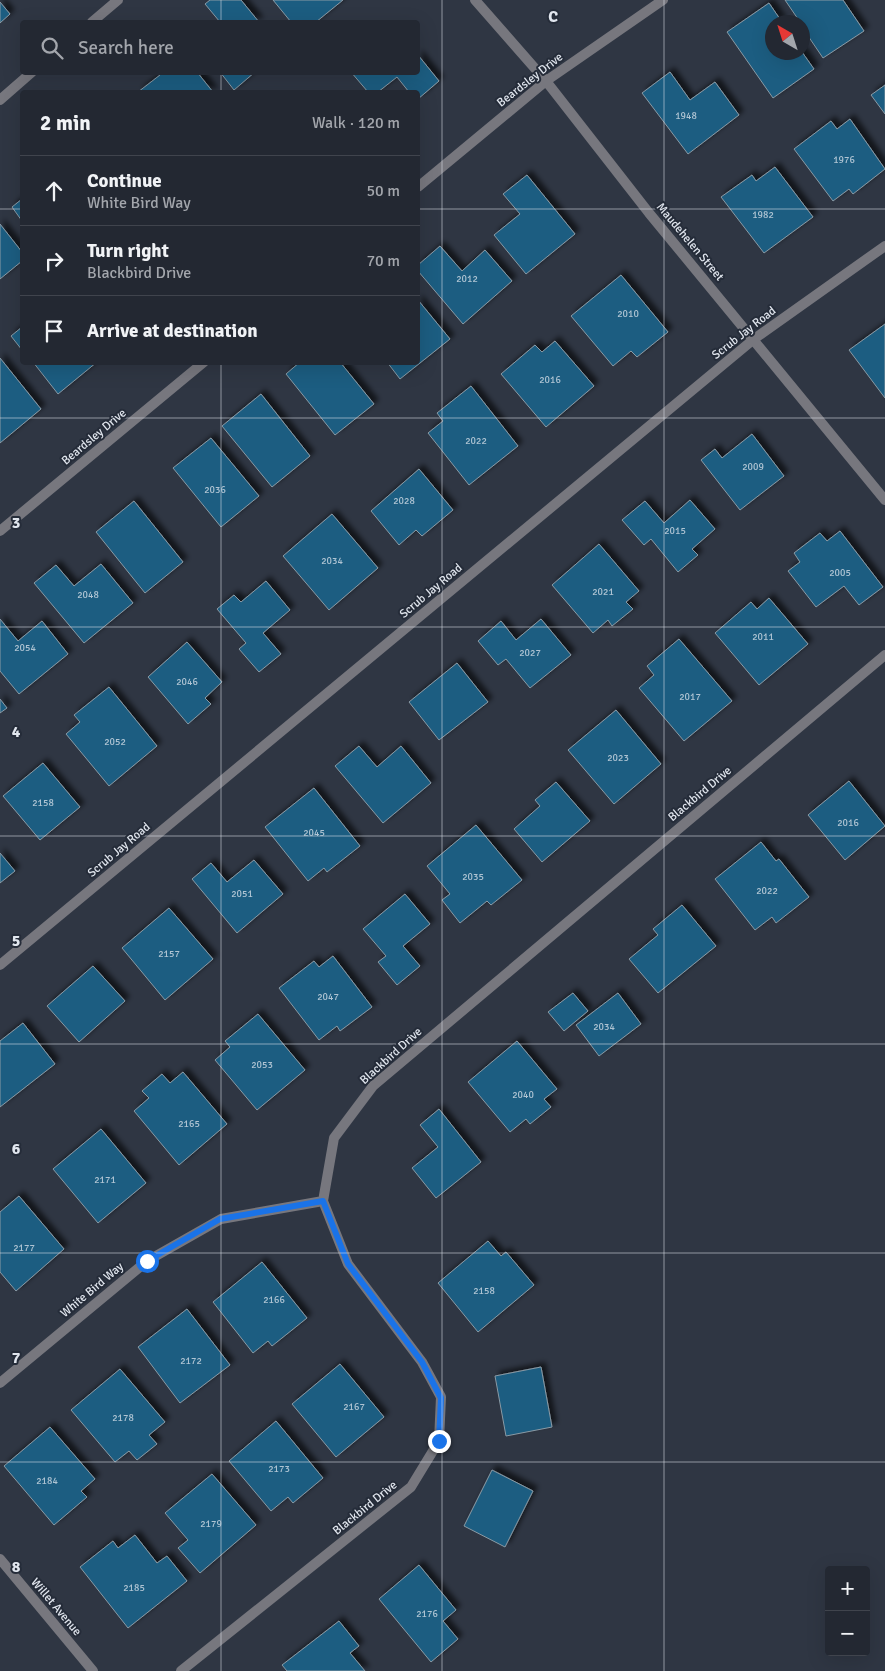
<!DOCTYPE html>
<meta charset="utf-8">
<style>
body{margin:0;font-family:Signika,sans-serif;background:#2b303a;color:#f1f3f6}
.controls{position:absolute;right:15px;bottom:15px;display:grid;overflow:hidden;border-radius:5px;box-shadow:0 5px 20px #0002}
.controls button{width:45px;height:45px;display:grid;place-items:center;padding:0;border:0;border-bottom:1px solid #40444d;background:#232832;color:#f1f3f6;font:25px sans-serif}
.compass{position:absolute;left:765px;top:15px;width:45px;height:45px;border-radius:50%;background:#232832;box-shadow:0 5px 20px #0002;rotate:321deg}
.stop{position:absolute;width:15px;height:15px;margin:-11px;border:4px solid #1a73e8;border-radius:50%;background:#fff}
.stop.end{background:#1a73e8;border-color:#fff;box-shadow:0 1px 5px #0008}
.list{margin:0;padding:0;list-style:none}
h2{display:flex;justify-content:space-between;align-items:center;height:65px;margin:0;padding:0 20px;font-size:21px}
h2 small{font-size:16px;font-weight:400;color:#a3a6ac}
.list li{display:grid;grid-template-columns:32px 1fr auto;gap:15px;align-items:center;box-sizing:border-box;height:70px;padding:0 20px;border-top:1px solid #40444d}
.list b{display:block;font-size:19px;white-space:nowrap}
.list p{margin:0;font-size:16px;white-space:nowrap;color:#a3a6ac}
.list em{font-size:16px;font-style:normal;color:#a3a6ac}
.icon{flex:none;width:28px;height:28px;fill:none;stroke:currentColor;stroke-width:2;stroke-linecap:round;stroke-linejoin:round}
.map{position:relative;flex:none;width:885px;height:1671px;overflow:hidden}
.search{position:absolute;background:#232832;box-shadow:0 5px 20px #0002;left:20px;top:20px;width:400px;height:55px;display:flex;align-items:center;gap:12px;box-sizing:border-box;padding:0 18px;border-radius:5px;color:#a3a6ac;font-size:19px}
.panel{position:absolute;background:#232832;box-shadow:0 5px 20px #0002;left:20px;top:90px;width:400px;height:275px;border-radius:5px}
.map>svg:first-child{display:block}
.building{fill:#1a5d81;stroke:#8a9aa5;filter:url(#shadow)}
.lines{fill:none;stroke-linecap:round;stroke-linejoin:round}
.street{stroke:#77777e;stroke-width:10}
.route{stroke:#1a73e8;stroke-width:6}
.grid{fill:none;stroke:#e1e6ee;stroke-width:1;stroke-opacity:0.55}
.labels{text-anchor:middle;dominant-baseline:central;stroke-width:4;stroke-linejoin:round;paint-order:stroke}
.number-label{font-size:10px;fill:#afc4d3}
.street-label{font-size:12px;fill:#e1e6ee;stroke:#252c39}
.grid-label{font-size:16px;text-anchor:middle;font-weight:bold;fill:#e1e6ee;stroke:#252c39;stroke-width:4;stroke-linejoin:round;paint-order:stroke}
</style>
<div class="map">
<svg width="885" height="1671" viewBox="0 0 885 1671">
<defs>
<filter id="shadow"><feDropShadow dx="4.5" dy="-4.5" stdDeviation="2.5" flood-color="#0009"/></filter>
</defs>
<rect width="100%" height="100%" fill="#2f3643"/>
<path class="building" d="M210 0H241L259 22H220L205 4Z
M273 0H343L316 22H291Z
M785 0H843L864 31 823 58 802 27V22H800Z
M0 2 10 14 0 23Z
M769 3 782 22H772V52H802L814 69 773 98 727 32Z
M418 55 439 81 418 99V92H409L397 77 378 92H368L351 72H418Z
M158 72H197L213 92H138L160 75Z
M220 72H255L234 90Z
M670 72 690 100 715 82 739 115 688 154 642 93Z
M885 85V114L871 95Z
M850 119 885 169 853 194 849 189 833 201 794 149 831 121 837 129Z
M775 167 813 217 764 253 721 197 752 175 756 181Z
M527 175 575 234 526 274 494 235 520 214 503 194Z
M22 199V221L12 207Z
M0 224 22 252V261L0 279Z
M440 246 462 271 485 250 512 281 463 324 418 271V265Z
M621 275 668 332 637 357 631 351 613 366 571 316Z
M418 300 450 339 400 379 387 362H418Z
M885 324V398L849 350Z
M22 327V350L11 336Z
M555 341 594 386 546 427 501 374 535 345 542 352Z
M0 358 41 409 0 443Z
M33 362H97L58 394Z
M300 362H340L374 404 335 435 286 374Z
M471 386 518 446 469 485 428 433 443 421 437 413Z
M261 394 310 456 272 487 222 426Z
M752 434 784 476 740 510 701 460 715 449 722 458Z
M211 438 259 496 221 527 173 468Z
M419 469 453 510 422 536 416 530 399 545 371 511Z
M690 500 715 529 692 549 698 555 678 572 651 539 644 545 622 520 645 501 664 523Z
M134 501 183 562 145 593 96 532Z
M332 514 378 568 329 610 283 556Z
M840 531 883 587 859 605 844 586 816 607 788 571 800 562 794 553 820 533 827 541Z
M599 544 639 591 626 602 633 609 612 626 608 620 593 633 552 585Z
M101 564 133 603 84 643 34 583 56 565 74 586Z
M266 581 290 610 263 633 281 654 259 672 239 649 246 643 217 609 234 595 241 602Z
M769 598 808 644 759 685 715 633 751 602 757 609Z
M0 619 18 641 42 621 68 654 19 694 0 671Z
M541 619 571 655 530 688 506 659 498 665 478 641 501 621 516 640Z
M679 639 732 701 684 741 639 688 654 675 647 666Z
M187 642 222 682 205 698 211 704 188 724 148 677Z
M457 663 488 702 439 740 409 702Z
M109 687 157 746 109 786 66 734 80 722 74 715Z
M0 699 7 708 0 713Z
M616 710 661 764 614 804 568 750Z
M359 746 377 767 401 746 431 783 383 823 335 766Z
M43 763 80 807 40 840 3 796Z
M849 781 885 826 845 860 808 815Z
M556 782 590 821 542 862 514 829 540 806 535 800Z
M314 788 360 846 327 872 324 868 308 881 265 827Z
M476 825 522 880 491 905 487 901 460 923 442 900 450 894 427 866Z
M761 842 776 861 779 859 809 897 776 923 772 917 755 930 715 879Z
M0 853 15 871 0 883Z
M254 860 283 894 237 933 192 879 211 863 227 882Z
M405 894 430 924 403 946 420 966 397 985 378 962 386 956 363 929Z
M682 905 716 946 658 993 629 959 658 935 653 929Z
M169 908 213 959 165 1000 122 948Z
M333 956 372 1007 340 1031 337 1026 319 1040 279 988 314 961 319 967Z
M93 966 125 1001 79 1042 47 1006Z
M573 993 588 1011 564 1031 548 1012Z
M618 993 641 1024 599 1056 576 1025Z
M258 1014 305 1070 257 1110 215 1060 230 1047 225 1041Z
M23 1023 55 1064 0 1107V1041Z
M517 1041 557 1089 544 1099 551 1107 530 1124 526 1119 510 1132 468 1082Z
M183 1072 227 1124 179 1165 134 1111 149 1098 142 1091 162 1074 170 1083Z
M439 1109 481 1162 436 1198 412 1168 438 1147 420 1125Z
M101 1129 146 1183 98 1223 53 1169Z
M19 1196 64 1249 16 1291 0 1272V1212Z
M488 1241 501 1256 506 1252 534 1285 478 1332 438 1283Z
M262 1262 307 1318 272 1346 268 1341 253 1353 213 1302Z
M187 1309 230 1365 180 1403 138 1347Z
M340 1364 384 1417 336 1457 292 1404Z
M541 1367 552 1427 506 1436 495 1376Z
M120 1369 165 1422 149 1435 157 1444 137 1460 129 1451 115 1462 71 1410Z
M276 1421 323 1478 293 1503 288 1497 271 1511 229 1461Z
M50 1427 95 1479 81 1491 87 1497 54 1525 4 1466Z
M492 1470 533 1491 505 1547 464 1526Z
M212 1474 256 1525 200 1573 178 1548 188 1540 165 1513Z
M135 1535 157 1563 167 1556 187 1581 128 1628 80 1567 113 1541 118 1548Z
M419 1565 456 1610 443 1621 458 1639 431 1662 379 1599Z
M339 1621 359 1646 350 1653 365 1671H287L282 1665Z"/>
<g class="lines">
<path class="street" d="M475 0 546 81 649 213 885 500
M92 22 118 0
M0 100 32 72
M418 187 546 81 663 0
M0 531 204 362
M0 965 754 339 885 246
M0 1383 147 1261 221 1219 323 1201
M0 1559 93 1671
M181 1671 411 1487 439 1441 441 1397 422 1362 348 1264 323 1201 334 1138 373 1086 885 655"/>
</g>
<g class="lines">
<path class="route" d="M147 1261 220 1219 323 1201 348 1264 422 1362 441 1398 439 1441"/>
</g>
<path class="grid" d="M221 0V22M442 0V1671M664 0V1671M221 72V92M0 209H22M418 209H885M221 362V1671M0 418H885M0 627H885M0 836H885M0 1044H885M0 1253H885M0 1462H885"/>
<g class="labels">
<g class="number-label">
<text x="686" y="116">1948</text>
<text x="844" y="160">1976</text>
<text x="763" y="215">1982</text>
<text x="467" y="279">2012</text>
<text x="628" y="314">2010</text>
<text x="550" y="380">2016</text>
<text x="476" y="441">2022</text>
<text x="753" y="467">2009</text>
<text x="215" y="490">2036</text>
<text x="404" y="501">2028</text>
<text x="675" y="531">2015</text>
<text x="332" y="561">2034</text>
<text x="840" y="573">2005</text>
<text x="603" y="592">2021</text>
<text x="88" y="595">2048</text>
<text x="763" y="637">2011</text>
<text x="25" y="648">2054</text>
<text x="530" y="653">2027</text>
<text x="187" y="682">2046</text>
<text x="690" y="697">2017</text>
<text x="115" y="742">2052</text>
<text x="618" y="758">2023</text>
<text x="43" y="803">2158</text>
<text x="848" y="823">2016</text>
<text x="314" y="833">2045</text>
<text x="473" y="877">2035</text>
<text x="767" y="891">2022</text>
<text x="242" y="894">2051</text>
<text x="169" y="954">2157</text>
<text x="328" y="997">2047</text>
<text x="604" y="1027">2034</text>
<text x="262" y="1065">2053</text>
<text x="523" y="1095">2040</text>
<text x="189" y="1124">2165</text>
<text x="105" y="1180">2171</text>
<text x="24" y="1248">2177</text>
<text x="484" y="1291">2158</text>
<text x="274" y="1300">2166</text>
<text x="191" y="1361">2172</text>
<text x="354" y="1407">2167</text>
<text x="123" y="1418">2178</text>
<text x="279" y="1469">2173</text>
<text x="47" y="1481">2184</text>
<text x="211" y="1524">2179</text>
<text x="134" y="1588">2185</text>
<text x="427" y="1614">2176</text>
</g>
<g class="street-label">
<text transform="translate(530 80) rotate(-38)">Beardsley Drive</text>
<text transform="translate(690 242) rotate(50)">Maudehelen Street</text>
<text transform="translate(744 333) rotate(-38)">Scrub Jay Road</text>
<text transform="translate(94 437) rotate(-40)">Beardsley Drive</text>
<text transform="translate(431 591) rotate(-40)">Scrub Jay Road</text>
<text transform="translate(700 794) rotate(-40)">Blackbird Drive</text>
<text transform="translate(119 850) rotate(-40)">Scrub Jay Road</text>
<text transform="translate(391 1056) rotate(-42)">Blackbird Drive</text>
<text transform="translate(92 1290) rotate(-40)">White Bird Way</text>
<text transform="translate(365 1508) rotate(-39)">Blackbird Drive</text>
<text transform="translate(56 1607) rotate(50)">Willet Avenue</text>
</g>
</g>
<g class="grid-label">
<text x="553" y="22">C</text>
<text x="16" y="528">3</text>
<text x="16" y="737">4</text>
<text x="16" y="946">5</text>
<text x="16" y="1154">6</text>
<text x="16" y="1363">7</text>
<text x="16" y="1572">8</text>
</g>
</svg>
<div class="controls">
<button>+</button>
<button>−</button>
</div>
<svg class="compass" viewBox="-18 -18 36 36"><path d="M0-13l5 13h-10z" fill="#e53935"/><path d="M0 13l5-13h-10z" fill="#a3a6ac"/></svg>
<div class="stop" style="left:147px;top:1261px"></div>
<div class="stop end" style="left:439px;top:1441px"></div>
<div class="search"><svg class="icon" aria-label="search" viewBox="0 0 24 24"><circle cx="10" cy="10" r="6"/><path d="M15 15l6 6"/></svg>Search here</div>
<section class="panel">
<h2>2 min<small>Walk · 120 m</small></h2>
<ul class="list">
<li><svg class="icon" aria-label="ahead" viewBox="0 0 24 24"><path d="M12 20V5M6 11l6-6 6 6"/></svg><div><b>Continue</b><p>White Bird Way</p></div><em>50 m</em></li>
<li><svg class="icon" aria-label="right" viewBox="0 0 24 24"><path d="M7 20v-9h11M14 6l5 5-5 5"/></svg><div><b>Turn right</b><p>Blackbird Drive</p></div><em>70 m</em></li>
<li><svg class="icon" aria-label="arrive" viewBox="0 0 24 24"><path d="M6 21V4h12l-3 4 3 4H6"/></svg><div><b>Arrive at destination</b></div></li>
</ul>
</section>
</div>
